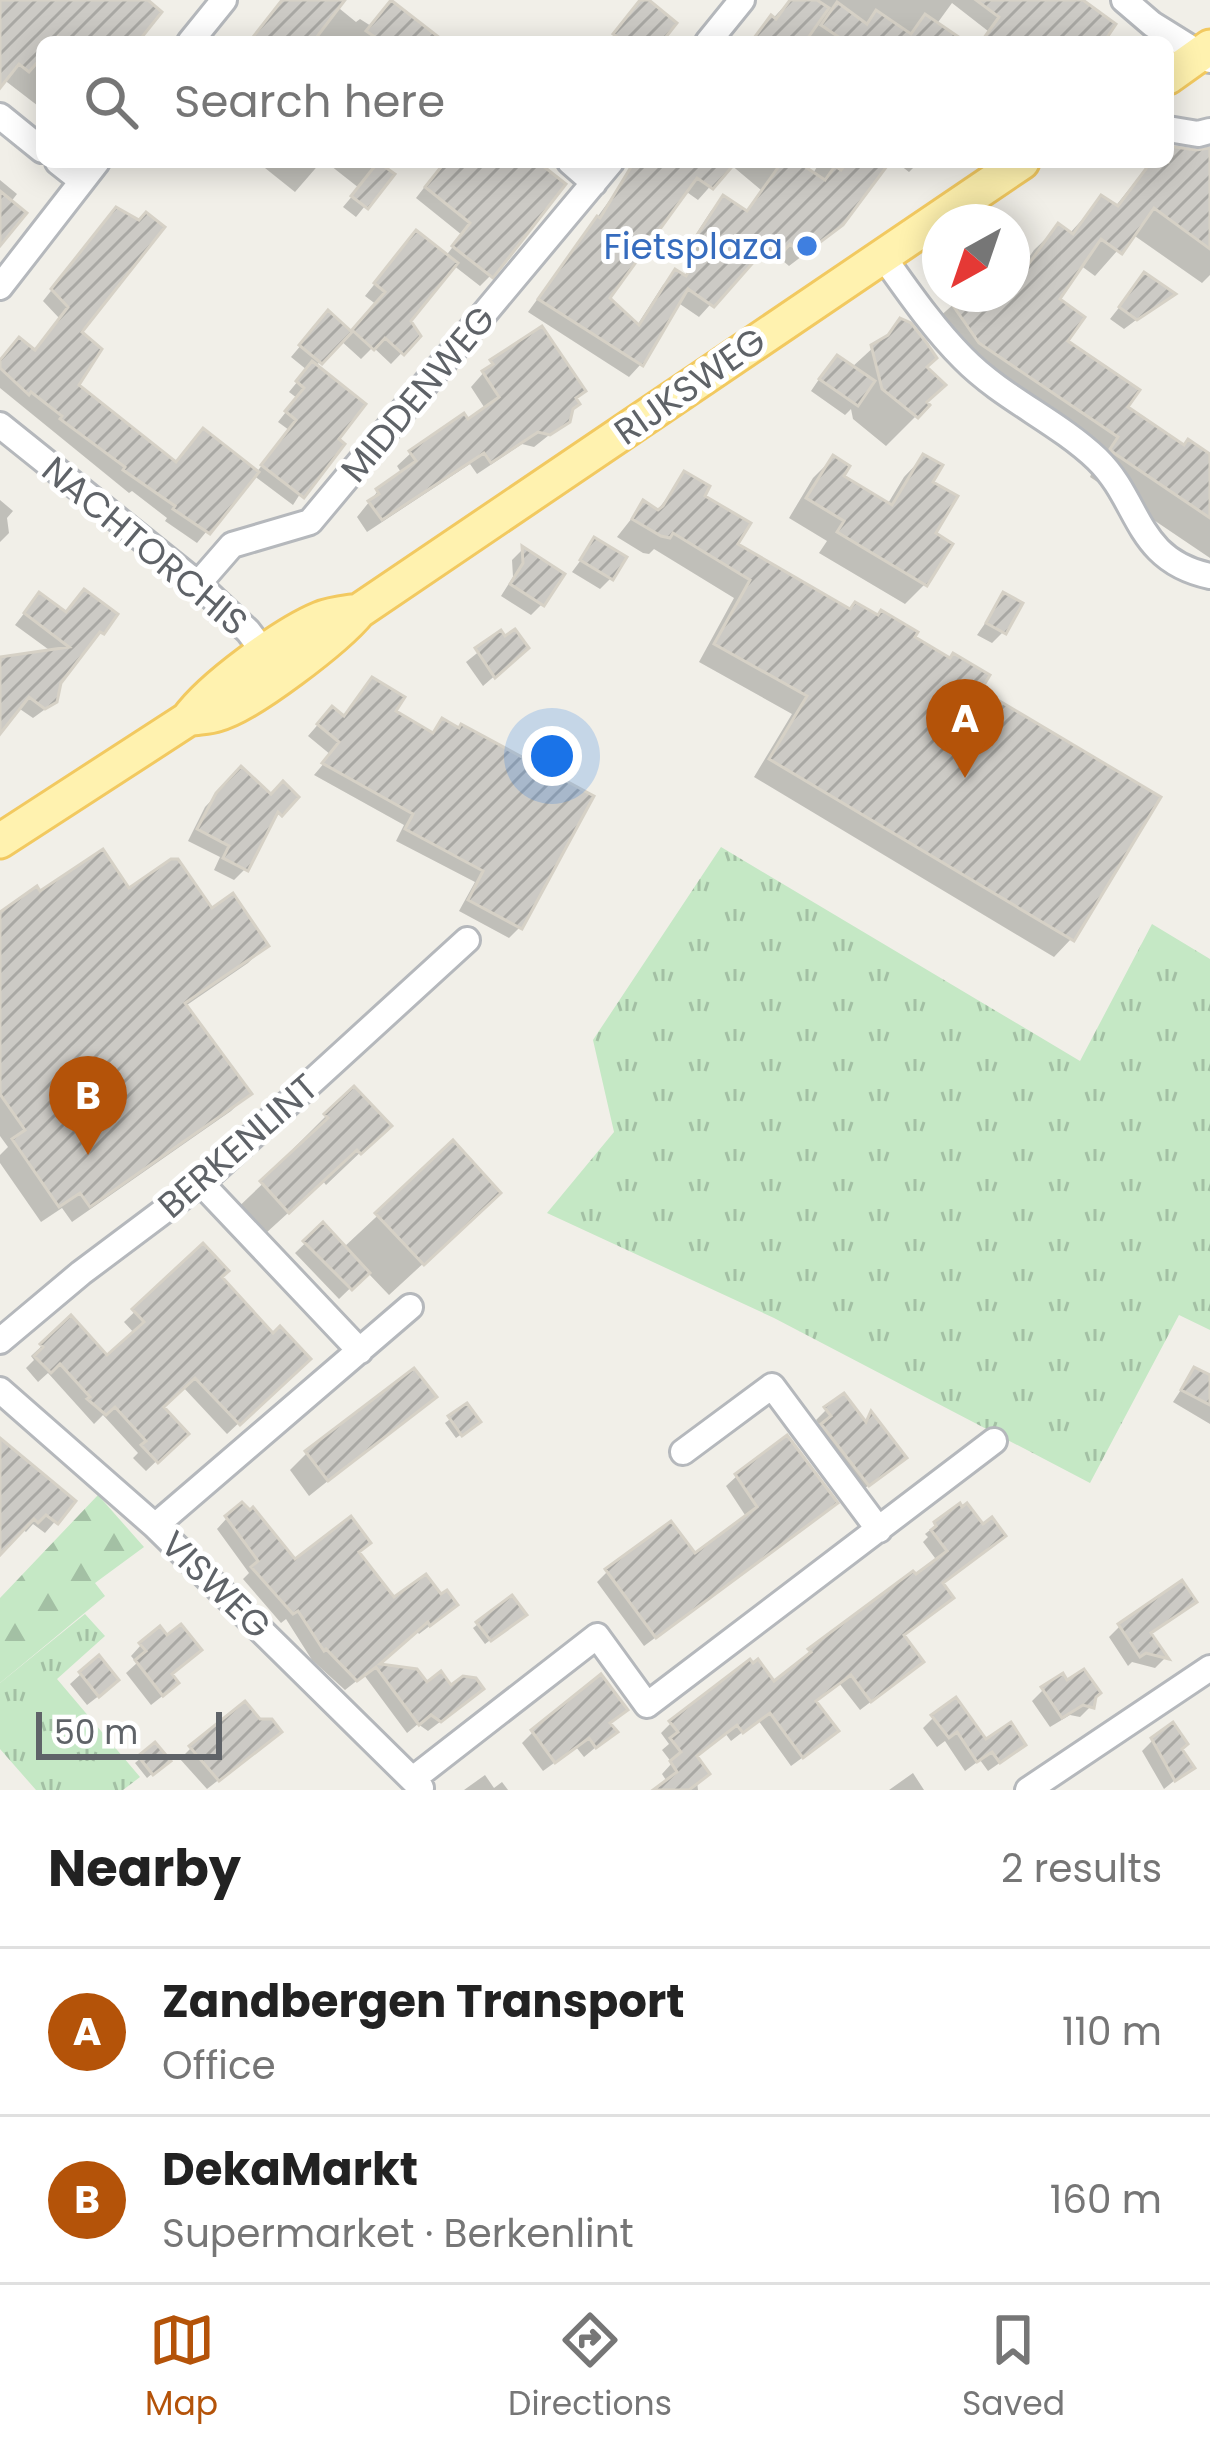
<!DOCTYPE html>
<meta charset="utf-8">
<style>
body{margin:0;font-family:Poppins,sans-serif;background:#f2f2f2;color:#222}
.compass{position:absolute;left:922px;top:204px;width:108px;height:108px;border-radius:50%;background:#fff;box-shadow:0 6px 30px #0003;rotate:220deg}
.scale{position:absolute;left:36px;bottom:30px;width:186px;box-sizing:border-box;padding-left:12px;border:6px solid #5f6368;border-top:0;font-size:33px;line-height:42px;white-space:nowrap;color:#5f6368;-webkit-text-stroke:9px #fff;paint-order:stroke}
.you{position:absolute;left:552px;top:756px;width:42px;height:42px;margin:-30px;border:9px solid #fff;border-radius:50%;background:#1a73e8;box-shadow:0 0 0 18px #1a73e833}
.badge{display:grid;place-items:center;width:78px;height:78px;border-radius:50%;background:#b45309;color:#fff;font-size:39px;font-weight:700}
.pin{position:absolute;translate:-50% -99px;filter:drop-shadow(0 3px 6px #0008)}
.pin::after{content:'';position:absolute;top:63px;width:42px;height:36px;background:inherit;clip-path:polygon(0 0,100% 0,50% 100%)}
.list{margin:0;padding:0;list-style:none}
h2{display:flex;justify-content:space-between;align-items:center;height:156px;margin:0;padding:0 48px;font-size:51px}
h2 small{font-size:39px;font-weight:400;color:#767676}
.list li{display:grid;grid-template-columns:78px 1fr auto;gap:36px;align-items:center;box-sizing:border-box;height:168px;padding:0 48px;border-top:3px solid #e0e0e0}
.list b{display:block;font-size:45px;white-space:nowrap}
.list p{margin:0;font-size:39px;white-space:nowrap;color:#767676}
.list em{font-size:39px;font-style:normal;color:#767676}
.icon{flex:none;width:66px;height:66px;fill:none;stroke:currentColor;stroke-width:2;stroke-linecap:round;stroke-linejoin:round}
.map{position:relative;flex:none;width:1210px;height:1790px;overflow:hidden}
.search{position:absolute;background:#fff;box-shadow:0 6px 30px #0003;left:36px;right:36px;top:36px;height:132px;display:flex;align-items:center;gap:30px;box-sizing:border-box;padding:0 42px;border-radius:18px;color:#767676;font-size:45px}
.sheet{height:492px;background:#fff}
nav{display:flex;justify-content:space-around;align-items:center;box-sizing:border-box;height:168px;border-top:3px solid #e0e0e0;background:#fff;font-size:33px;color:#767676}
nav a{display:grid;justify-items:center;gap:6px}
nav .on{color:#b45309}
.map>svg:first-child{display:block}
.grass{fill:url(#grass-tufts)}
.forest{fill:url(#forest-firs)}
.shadow{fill:#0003;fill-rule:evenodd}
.building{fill:url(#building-hatch);stroke:#d6d1c6;stroke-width:3}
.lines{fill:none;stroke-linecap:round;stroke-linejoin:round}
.minor-casing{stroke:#b5b8bc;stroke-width:30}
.major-casing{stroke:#f2c960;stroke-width:39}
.minor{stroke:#fff;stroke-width:24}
.major{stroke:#fff2af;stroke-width:33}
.shop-dot{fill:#3f7fe0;stroke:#fff;stroke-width:4.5}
.labels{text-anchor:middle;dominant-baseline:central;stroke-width:10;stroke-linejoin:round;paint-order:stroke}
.shop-label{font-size:36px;fill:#366cbe;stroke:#fff;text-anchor:end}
.street-label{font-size:36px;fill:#5f6368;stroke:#fff}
</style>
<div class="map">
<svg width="1210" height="1790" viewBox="0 0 1210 1790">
<defs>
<pattern id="grass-tufts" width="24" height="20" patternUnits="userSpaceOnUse" patternTransform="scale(3)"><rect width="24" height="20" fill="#c5e8c5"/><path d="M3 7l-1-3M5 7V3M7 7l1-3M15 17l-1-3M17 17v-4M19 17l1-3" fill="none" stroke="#a3c0a4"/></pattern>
<pattern id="forest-firs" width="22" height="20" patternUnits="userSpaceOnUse" patternTransform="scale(3)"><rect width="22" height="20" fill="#c5e8c5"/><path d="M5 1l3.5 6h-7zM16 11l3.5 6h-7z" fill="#a3c0a4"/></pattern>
<pattern id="building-hatch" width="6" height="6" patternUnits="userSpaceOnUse" patternTransform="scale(3)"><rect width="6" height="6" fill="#cccac5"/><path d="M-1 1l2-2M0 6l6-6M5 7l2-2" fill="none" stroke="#a9a8a4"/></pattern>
</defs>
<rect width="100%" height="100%" fill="#f1efe8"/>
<path class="grass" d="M721 847 1080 1061 1152 924 1210 959V1330L1179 1315 1090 1483 774 1318 547 1213 614 1132 593 1040Z
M85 1614 105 1636 57 1679 140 1777 123 1790H36L0 1749V1683Z"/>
<path class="forest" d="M98 1495 144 1547 95 1583 105 1596 0 1683V1598Z"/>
<path class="shadow" d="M0 0H143L134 42H42V109L3 79 0 81Z
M283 0H329L356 22 360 19 371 26 433 42H250Z
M790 0H1078L1096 42H980L988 31 952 3 936 25 961 42H751Z
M1168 149 1210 151V275L1202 283 1132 234 1095 276 1080 265 1056 300 1064 341 1124 408 1184 448 1210 458V558L1090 477 1096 462 928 327 965 294H1012V282L1034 250 1058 227 1069 234 1101 199 1114 208 1151 162H1168Z
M271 162H321L295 192 265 168Z
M326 162H375L391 174 356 217 343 207 359 188Z
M444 162H532L490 276 480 286 453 265 407 321 418 336 391 364 373 347 361 359 340 340 315 367 335 439 293 505 253 475 197 543 165 521 167 518 132 491 129 493 0 388V362L34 352 60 319 43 301 106 221 78 333 75 386 175 465 256 473 289 430 278 422 297 398 289 392 307 370 291 357 318 325 328 315 350 334 377 305 365 296 406 245 445 257 462 235 416 198Z
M793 162 812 175 820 162H886L827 237 789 266 776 255 770 262 758 252 699 317 677 302 641 364 629 377 528 312 636 164ZM730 164 761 190 745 213 724 199 711 211 687 248 698 256 683 278 675 273 663 285 636 327 606 298 684 190 698 200Z
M896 162H919L909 172Z
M0 180 17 194 10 203 0 240Z
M1144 276 1171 294 1124 329 1110 319Z
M901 322 923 368 924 402 916 416 886 446 853 419 851 409 845 415 811 391 826 369 851 368Z
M492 363 573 399 568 420 534 447 522 444 477 474 470 464 367 532 357 517 378 491 402 474 397 466 411 453 486 410 471 387Z
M923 457 931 534 925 584 905 604 819 553 827 541 789 518 813 478 833 458 840 477 887 505 904 477Z
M685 475 734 545 849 612 911 638 977 691 1071 939 1054 957 754 777 792 714 699 662 734 598 654 549 649 554 643 553 617 537 643 504 656 512Z
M0 500 13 511 7 518 9 533 0 542Z
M595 541 611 578 600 589 572 572Z
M522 550 542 604 531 615 501 596 513 577 512 560Z
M1004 596 1003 632 992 643 977 635Z
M29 607 65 615 101 632 58 682 56 698 44 710 33 718 17 707 0 728V656L5 659 52 652 15 625Z
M501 634 514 659 483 686 466 662Z
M372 680 392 712 430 734 442 722 520 927 509 938 459 911 475 882 396 841 404 825 314 775 331 755 308 736 321 721 342 718Z
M241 770 270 798 295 797 268 825 245 869 234 880 214 870 220 857 188 841 205 807Z
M39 896 211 912 265 946 248 963 184 1007 248 1094 231 1111 72 1222 62 1208 41 1222 0 1163V1155L8 1147 0 1136V915Z
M326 1116 388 1126 326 1185 323 1181 254 1244 229 1216 296 1152 293 1149Z
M453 1145 464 1226 389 1295 367 1272 339 1299 295 1253 323 1226 343 1248Z
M203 1247 218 1278 273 1337 307 1359 227 1434 182 1386 160 1407 185 1434 146 1471 133 1458 138 1453 103 1415 94 1424 48 1373 38 1382 26 1368 34 1360 31 1356 71 1319 107 1360 135 1334 124 1322Z
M1194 1370 1210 1379V1424L1173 1402Z
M433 1397 309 1496 290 1470 307 1453Z
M466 1407 473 1426 456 1438 445 1423Z
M826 1410 863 1423 871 1416 892 1468 857 1494 812 1437 821 1428 816 1420Z
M3 1440 10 1450 72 1502 45 1533 33 1524 26 1532 22 1529 0 1538V1441Z
M737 1476 824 1513 644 1646 597 1582 607 1572 694 1557 747 1518 726 1486Z
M959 1507 940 1584 902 1636 910 1672 860 1710 839 1683 813 1702 825 1741 791 1766 758 1720 731 1741 725 1733 694 1758 698 1790H658L668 1783 662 1774 672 1763 662 1750 669 1744 661 1733 671 1723 773 1685 810 1651 912 1575 915 1578 938 1562 923 1542 928 1537 925 1534Z
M227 1518 294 1563 357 1554 393 1602 444 1615 419 1634 416 1630 375 1666 426 1686 451 1689 470 1699 428 1731 418 1724 407 1733 364 1675 345 1690 312 1660 286 1619 281 1623 243 1579 249 1573 217 1529Z
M1193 1602 1149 1635 1165 1658 1155 1668 1132 1662 1128 1666 1109 1637 1120 1626Z
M518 1619 485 1644 473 1628 478 1624Z
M141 1645 169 1675 165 1694 151 1705 126 1673 137 1663 131 1656Z
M81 1674 105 1691 87 1705 70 1684Z
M1043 1690 1091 1706 1080 1717 1070 1715 1050 1727 1032 1701Z
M933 1718 986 1743 1011 1755 988 1771 980 1760 965 1771 945 1741 937 1747 923 1728Z
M608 1725 614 1732 584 1757 576 1747 543 1771 522 1743 533 1732Z
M1153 1740 1179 1750 1191 1767 1164 1789 1142 1751Z
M267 1742 207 1789 180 1759 191 1748Z
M155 1746 167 1761 147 1778 135 1763Z
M913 1773 924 1790H889Z
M485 1775 494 1788 502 1782 508 1790H464Z"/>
<path class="building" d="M0 0H148L162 12 138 42H63L58 37 54 42H42V57L29 72 19 64 0 88Z
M282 0H345L313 42H249Z
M391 0 445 42H382L366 31Z
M640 0H649L677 23 662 42H624L613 34Z
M790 0H817L829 8 805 42H751L771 15 776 19Z
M976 0H1083L1116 24 1104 42H981L999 17Z
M837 2 867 24 876 10 911 34 925 14 966 42H846L821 25Z
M1168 146 1196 150 1210 148V249L1154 208 1122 254 1101 239 1060 299 1085 317 1068 341 1140 390 1128 407 1184 445 1188 439 1210 454V518L1114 453 1110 449 1118 437 979 343 945 294H1012V287L1058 223 1073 234 1101 195 1118 206 1151 162H1168Z
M378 162 395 174 368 209 351 196Z
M445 162H538L566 184 493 278 452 246 470 223 425 187Z
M634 162H736L713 189 697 178 610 298 639 325 675 269 686 276 708 242 697 235 723 195 747 211 782 162H798L825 180 835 166 841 170 847 162H890L843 225 803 255 790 244 784 251 772 241 714 307 688 289 643 366 538 299 597 216 600 218Z
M0 191 27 213 0 246Z
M116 207 139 220 146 212 165 227 82 332 102 349 79 385 176 462 203 428 259 472 210 534 173 509 175 506 123 470 125 467 60 419 62 416 31 392 29 395 0 368V360L19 337 35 350 68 307 51 289Z
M416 230 458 263 411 321 421 336 404 355 385 338 374 350 352 330 385 292 374 283Z
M1144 272 1176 294 1137 320 1119 307Z
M328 310 352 332 322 364 299 345Z
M900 318 911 323 926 342 937 358 927 367 946 385 927 402 930 405 918 418 882 389 871 345 888 335Z
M542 326 586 391 576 398 580 404 573 409 570 422 550 435 538 432 491 463 484 453 382 520 368 501 379 494 376 489 416 461 409 451 464 413 468 419 499 397 482 371 493 364 490 360Z
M837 355 875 381 858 406 819 379Z
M312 361 366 404 339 439 345 444 304 498 261 465 296 420 285 411 304 388 296 381Z
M923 454 943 465 933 482 958 496 936 533 953 544 927 586 837 532 844 521 806 498 833 455 850 466 844 476 892 505Z
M684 471 710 486 705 496 751 523 738 544 850 609 855 602 878 615 881 610 918 632 915 637 950 658 953 653 990 675 981 690 1161 797 1074 941 769 759 807 696 714 644 750 580 673 533 670 538 661 536 632 519 643 500 658 510 663 506Z
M594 537 627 557 613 580 580 560Z
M522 546 565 574 544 606 510 584 523 563Z
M84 589 118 614 104 634 100 632 61 683 57 702 45 709 29 697 0 734V657L69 647 24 613 39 592 66 612Z
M1003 592 1023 603 1006 634 986 623Z
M515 629 529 648 495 678 475 648 501 630 505 636Z
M372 677 405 697 396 711 433 733 442 718 459 728 461 724 594 796 522 929 468 900 483 871 405 829 413 814 322 763 339 742 317 724 332 706 344 716Z
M241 766 271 794 283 781 299 797 282 816 278 812 248 871 223 858 229 846 197 829 216 793Z
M103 849 129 888 171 859H178L212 908 233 893 269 946 185 1003 252 1094 90 1207 80 1193 59 1207 12 1139 25 1130 0 1094V912L37 886 40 891Z
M354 1086 392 1126 361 1154 357 1150 289 1213 260 1181 328 1118 324 1114Z
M453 1140 501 1193 424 1265 375 1213Z
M323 1222 370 1273 352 1290 303 1241Z
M203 1243 229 1271 222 1277 273 1333 280 1326 311 1359 240 1425 195 1378 164 1407 189 1434 158 1463 141 1445 146 1441 115 1407 106 1415 87 1399 90 1397 60 1364 51 1373 34 1356 43 1347 40 1344 71 1315 107 1355 144 1322 132 1309Z
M1194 1367 1210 1375V1405L1181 1390Z
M414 1368 437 1397 328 1481 305 1451Z
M844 1393 866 1422 871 1411 907 1458 869 1486 821 1424 831 1416 824 1407Z
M467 1403 481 1422 462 1436 448 1416Z
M787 1435 838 1503 656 1638 605 1569 671 1521 695 1553 757 1507 735 1474Z
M0 1438 76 1501 58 1524 46 1515 38 1523 34 1519 0 1555Z
M242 1502 250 1510 253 1507 295 1559 351 1516 371 1543 359 1552 394 1597 426 1574 441 1594 447 1590 458 1605 430 1626 428 1622 380 1664 417 1669 427 1682 441 1671 451 1685 463 1676 476 1678 484 1689 441 1722 431 1715 419 1725 376 1667 357 1681 326 1649 324 1651 298 1611 293 1614 251 1567 258 1561 225 1516Z
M960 1503 962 1507 967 1503 983 1524 992 1517 1006 1536 943 1583 954 1598 904 1635 924 1662 871 1702 851 1675 816 1701 839 1731 803 1758 770 1713 743 1733 737 1725 697 1756 710 1774 689 1790H653L677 1772 670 1761 681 1752 670 1738 678 1732 669 1721 750 1659 753 1663 758 1659 774 1681 811 1652 808 1649 913 1571 916 1574 947 1551 931 1530 936 1526 934 1522Z
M1182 1580 1197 1602 1151 1633 1169 1659 1146 1653 1140 1657 1118 1624Z
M512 1595 527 1615 491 1641 476 1622Z
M181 1624 202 1650 172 1674 179 1683 163 1696 135 1660 146 1651 139 1643 160 1626 167 1635Z
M99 1655 119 1680 99 1697 79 1672Z
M1084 1669 1101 1693 1096 1697 1094 1708 1083 1705 1062 1718 1041 1687 1063 1673 1067 1680Z
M601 1674 628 1710 610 1723 618 1732 596 1748 589 1738 555 1763 531 1730Z
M956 1697 986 1739 1011 1722 1026 1745 1000 1763 992 1752 977 1762 957 1732 949 1738 931 1715Z
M245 1701 260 1719H272L282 1732 219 1781 189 1746Z
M1173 1722 1188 1744 1182 1749 1195 1768 1175 1781 1151 1738Z
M155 1742 171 1761 153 1775 138 1756Z"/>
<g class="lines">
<g class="minor-casing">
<path id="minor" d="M1124 0 1152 24 1210 60
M190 42 224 0
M708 42 742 0
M0 116 42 150
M1168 129 1198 134 1210 131
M58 162 82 181
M570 162 594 183
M882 255C907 290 933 328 963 358 1002 398 1057 421 1097 459 1141 502 1135 560 1210 576
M0 287 97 162
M0 425 198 584 248 631 273 664
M198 584 232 545 310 522 611 162
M201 1183 360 1351
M0 1341 81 1273 201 1183 467 940
M0 1390 155 1526 421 1788
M683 1452 772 1386 879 1530
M155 1526 410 1307
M413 1779 597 1636 647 1705 994 1441
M1028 1790 1210 1668"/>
</g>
<g class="major-casing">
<path id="major" d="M1168 77 1210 47
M188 719C197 717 208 717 217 714 249 706 337 638 359 611L1022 162
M0 841 188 719C211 687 284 634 320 619 332 614 346 613 359 611"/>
</g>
<use href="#minor" class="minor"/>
<use href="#major" class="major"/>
</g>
<circle class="shop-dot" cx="807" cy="246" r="12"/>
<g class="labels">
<g class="shop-label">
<text x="783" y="246">Fietsplaza</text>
</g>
<g class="street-label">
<text transform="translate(690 386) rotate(-35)">RIJKSWEG</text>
<text transform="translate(418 394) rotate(-50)">MIDDENWEG</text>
<text transform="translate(145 546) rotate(40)">NACHTORCHIS</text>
<text transform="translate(238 1146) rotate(-41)">BERKENLINT</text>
<text transform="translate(216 1585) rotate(44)">VISWEG</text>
</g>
</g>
</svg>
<svg class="compass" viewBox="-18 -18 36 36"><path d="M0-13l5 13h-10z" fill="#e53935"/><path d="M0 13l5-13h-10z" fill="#767676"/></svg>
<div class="scale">50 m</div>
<div class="you"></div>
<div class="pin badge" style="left:965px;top:778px">A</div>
<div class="pin badge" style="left:88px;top:1155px">B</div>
<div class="search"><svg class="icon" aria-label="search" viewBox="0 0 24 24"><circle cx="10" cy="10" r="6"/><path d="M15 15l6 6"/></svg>Search here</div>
</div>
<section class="sheet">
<h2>Nearby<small>2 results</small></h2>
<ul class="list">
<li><span class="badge">A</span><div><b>Zandbergen Transport</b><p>Office</p></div><em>110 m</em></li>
<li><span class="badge">B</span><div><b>DekaMarkt</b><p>Supermarket · Berkenlint</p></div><em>160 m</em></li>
</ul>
</section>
<nav>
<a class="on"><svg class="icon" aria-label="map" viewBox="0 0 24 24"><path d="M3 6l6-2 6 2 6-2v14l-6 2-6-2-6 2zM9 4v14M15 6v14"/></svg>Map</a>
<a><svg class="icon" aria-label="directions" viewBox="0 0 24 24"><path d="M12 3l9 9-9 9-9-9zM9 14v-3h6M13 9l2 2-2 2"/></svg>Directions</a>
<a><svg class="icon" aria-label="saved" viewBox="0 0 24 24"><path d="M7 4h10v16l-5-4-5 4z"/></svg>Saved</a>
</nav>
